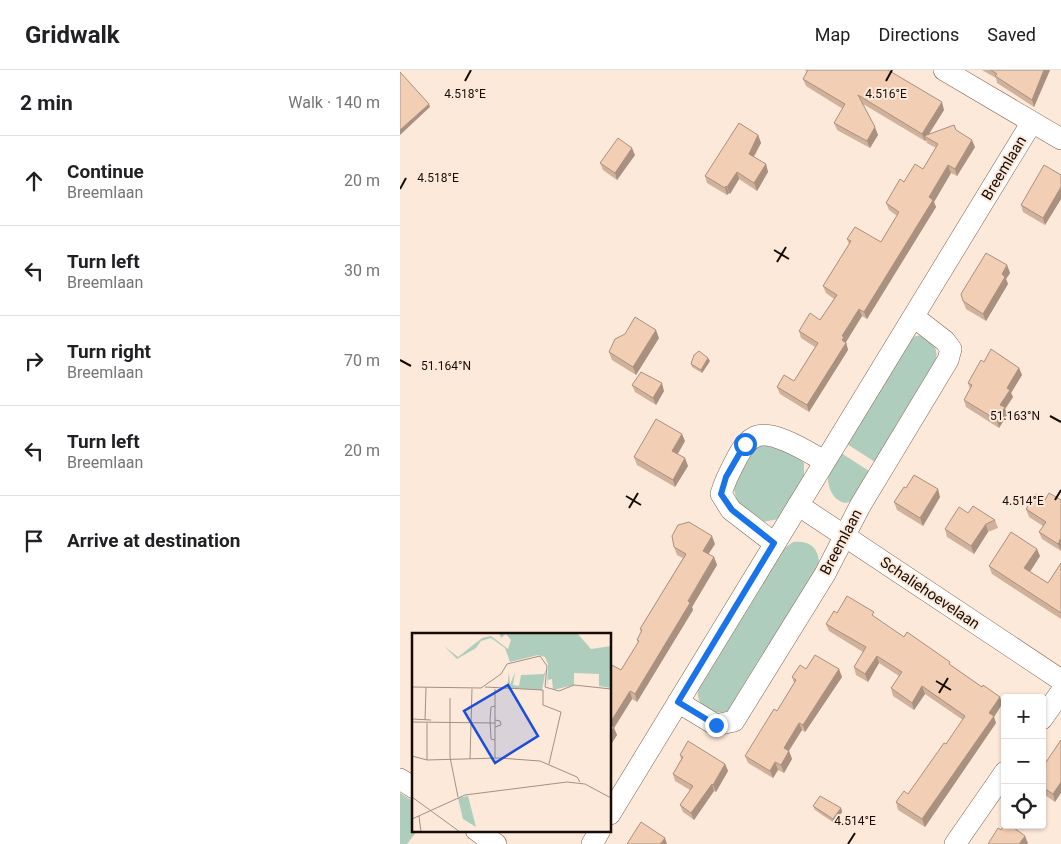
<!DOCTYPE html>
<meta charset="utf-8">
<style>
body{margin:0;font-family:Roboto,sans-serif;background:#f6f6f6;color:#202124}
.controls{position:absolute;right:15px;bottom:15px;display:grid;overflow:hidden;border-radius:5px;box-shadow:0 1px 4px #0004}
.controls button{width:45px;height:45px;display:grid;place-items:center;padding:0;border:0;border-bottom:1px solid #e0e0e0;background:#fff;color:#202124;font:25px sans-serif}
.stop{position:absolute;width:15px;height:15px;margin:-11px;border:4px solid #1a73e8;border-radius:50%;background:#fff}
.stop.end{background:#1a73e8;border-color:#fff;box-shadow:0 1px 5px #0008}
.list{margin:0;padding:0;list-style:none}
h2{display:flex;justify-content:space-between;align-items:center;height:65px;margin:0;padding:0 20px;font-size:21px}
h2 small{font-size:16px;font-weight:400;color:#757577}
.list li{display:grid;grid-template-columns:32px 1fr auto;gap:15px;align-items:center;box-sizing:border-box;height:90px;padding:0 20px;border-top:1px solid #e0e0e0}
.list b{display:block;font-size:19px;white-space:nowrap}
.list p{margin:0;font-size:16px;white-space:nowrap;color:#757577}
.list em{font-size:16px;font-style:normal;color:#757577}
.icon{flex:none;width:28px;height:28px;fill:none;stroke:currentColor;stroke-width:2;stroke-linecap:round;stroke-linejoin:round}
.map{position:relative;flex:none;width:661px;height:774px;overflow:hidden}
header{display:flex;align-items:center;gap:30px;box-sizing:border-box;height:70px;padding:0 25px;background:#fff;border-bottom:1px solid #e0e0e0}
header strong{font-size:24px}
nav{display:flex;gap:28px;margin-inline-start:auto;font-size:18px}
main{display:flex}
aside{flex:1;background:#fff}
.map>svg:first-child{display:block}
.green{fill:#afcdbc}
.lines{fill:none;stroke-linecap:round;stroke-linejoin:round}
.minor-casing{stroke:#80654f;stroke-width:22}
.minor{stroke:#fff;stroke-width:21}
.wall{fill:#d0b19c}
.shaded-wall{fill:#a9907f}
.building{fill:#f2ceb5;stroke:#a9907f}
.route{stroke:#1a73e8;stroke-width:6}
.ticks{fill:none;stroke:#160c05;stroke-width:2}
.labels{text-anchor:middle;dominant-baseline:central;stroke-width:4;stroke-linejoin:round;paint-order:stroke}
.street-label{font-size:15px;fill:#160c05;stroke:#fce9da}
.inset-road{fill:none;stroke:#a09185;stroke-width:1}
.view{fill:#1d4ed8;fill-opacity:0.15;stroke:#1d4ed8;stroke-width:2.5}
.inset-edge{fill:none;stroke:#160c05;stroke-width:2.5}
.ticks-label{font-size:12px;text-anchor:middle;fill:#160c05;stroke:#fce9da;stroke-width:4;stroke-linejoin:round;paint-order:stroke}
</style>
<header>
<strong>Gridwalk</strong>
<nav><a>Map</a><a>Directions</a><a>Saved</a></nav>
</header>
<main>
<aside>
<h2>2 min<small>Walk · 140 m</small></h2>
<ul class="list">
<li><svg class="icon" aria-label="ahead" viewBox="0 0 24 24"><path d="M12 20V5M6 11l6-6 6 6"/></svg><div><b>Continue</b><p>Breemlaan</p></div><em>20 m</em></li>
<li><svg class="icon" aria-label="left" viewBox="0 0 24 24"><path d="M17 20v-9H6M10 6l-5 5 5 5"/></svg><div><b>Turn left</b><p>Breemlaan</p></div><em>30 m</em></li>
<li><svg class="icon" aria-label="right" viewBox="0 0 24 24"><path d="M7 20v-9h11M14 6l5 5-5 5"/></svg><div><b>Turn right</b><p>Breemlaan</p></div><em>70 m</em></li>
<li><svg class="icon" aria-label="left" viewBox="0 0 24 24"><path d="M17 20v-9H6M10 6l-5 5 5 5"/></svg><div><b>Turn left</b><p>Breemlaan</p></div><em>20 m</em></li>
<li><svg class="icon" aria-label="arrive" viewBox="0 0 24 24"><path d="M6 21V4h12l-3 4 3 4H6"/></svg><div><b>Arrive at destination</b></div></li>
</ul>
</aside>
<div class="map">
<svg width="661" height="774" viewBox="0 0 661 774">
<rect width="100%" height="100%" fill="#fce9da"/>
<path class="green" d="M522 265C535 276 540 278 534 296L475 392 447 374 512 267Z
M372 373 390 381 404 393V410L379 449 362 452C341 439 336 436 333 412L357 377Z
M441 383 469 401C466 408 459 425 454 429 439 442 424 417 429 403 431 396 437 389 441 383Z
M393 472C410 470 419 478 419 494L331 640C315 646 296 640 298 620L382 480Z
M0 723 14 732V760H18L7 774H0Z"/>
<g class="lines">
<g class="minor-casing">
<path id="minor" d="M544 0 661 69
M398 435 661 610
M374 473 331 440 321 424C325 410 331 399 338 386 342 379 346 372 353 368 370 357 408 382 424 391
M278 632 316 655 334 651 425 504 460 436 548 290 551 279 545 271 514 247
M642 649 661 622
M0 709 14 718
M210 744 632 52
M76 760 96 774
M192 774 200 760
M555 774 605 702"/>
</g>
<use href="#minor" class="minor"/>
</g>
<path class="wall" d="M405 0H488L544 40 529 64 556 60 575 77 557 106 551 103 534 132 536 137 467 249 462 246 446 272 448 280 409 342 380 324 377 317 394 311 415 277 401 268 399 261 420 250 434 229 426 223 423 216 449 174 447 169 481 172 497 146 489 140 486 133 504 112 523 99 536 78 527 73 526 70 525 71 463 34 478 65 470 78 437 60 434 53 443 39 406 16 403 9 407 2Z
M582 0H650L634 37 597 13 596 8Z
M358 65 361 73 354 87 366 94 368 102 357 121 339 109 330 124 329 123 327 125 307 113 305 106Z
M235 85 217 110 203 100 200 93Z
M661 105V129L645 155 623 142 621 135Z
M607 195 610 203 606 209 608 214 586 251 566 239 563 231Z
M259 268 236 305 212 290 209 282Z
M310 291 302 303 292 297 291 294Z
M584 292 619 298 622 305 611 323 613 327 605 339 607 345 599 358 566 337 564 330 570 319 568 313Z
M232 315 264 321 256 335 235 322Z
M285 371 278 384 288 396 275 417 237 395 234 387Z
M506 418 540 427 523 456 497 440 494 432Z
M645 430H661V481L642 469 639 462 643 456 629 447 626 439Z
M595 450 598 458 588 462 574 484 547 467 545 459Z
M315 474 308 484 314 487 317 495 292 537 293 540 237 632 232 629 214 658 217 665 210 676 221 600 238 572 237 570 241 562 240 559 283 488 277 485 274 477Z
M640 486 630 502 648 513 661 493V549L592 504 589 496Z
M437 543 476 548 504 567 552 596 582 617 600 627 602 634 594 647 596 653 525 757 498 740 496 732 508 724 546 674 563 650 525 624 514 640 493 626 491 618 499 606 479 593 468 612 456 605 454 597 463 582 429 561 426 554Z
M406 599 442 607 405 662 402 660 389 681 392 689 384 703 378 700 373 708 348 693 345 686 377 641 394 613 392 607Z
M661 670 655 732 642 723V698Z
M280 685 325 694 328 701 316 722 314 721 294 750 283 742 280 735 290 720 275 711 273 704 281 689Z
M413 736 441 738 442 742 434 753 415 740Z"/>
<path class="shaded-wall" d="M644 0H650L634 37 632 30Z
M542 32 544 40 527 67 524 66 526 70 525 71 522 64Z
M29 34 30 37 0 65V60Z
M475 57 478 65 470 78 467 71Z
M358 65 361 73 351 91 349 84Z
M572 70 575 77 557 106 555 99Z
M232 78 235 85 217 110 215 103Z
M366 94 368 102 357 121 354 113Z
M548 95 551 103 534 132 536 137 467 249 464 242 529 127Z
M337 102 339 109 330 124 327 117Z
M326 116 329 123 327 125 325 118Z
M661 117V129L645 155 643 148Z
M607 195 610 203 606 209 608 214 586 251 583 244 602 204Z
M459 239 462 246 446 272 448 280 409 342 407 335 442 270V266Z
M256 260 259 268 236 305 233 297Z
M308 288 310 291 302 303 301 300Z
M619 298 622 305 611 323 613 327 605 339 607 345 599 358 597 350 600 335 607 318Z
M262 313 264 321 256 335 253 328Z
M282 364 285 371 275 388 272 381Z
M285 388 288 396 275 417 273 410Z
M538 419 540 427 523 456 520 448Z
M586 454 588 462 574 484 571 476Z
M312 466 315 474 306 488 303 481Z
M661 468V481L658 474Z
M637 479 640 486 627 506 624 498Z
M314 487 317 495 292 537 293 540 237 632 235 624Z
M477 586 479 593 468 612 465 604Z
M439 599 442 607 405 662 403 655Z
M522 616 525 624 514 640 512 633Z
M230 621 232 629 214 658 217 665 210 676V653Z
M600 627 602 634 594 647 596 653 525 757 522 749 589 643Z
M399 653 402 660 386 685 384 678Z
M389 681 392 689 384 703 381 695Z
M375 692 378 700 373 708 370 701Z
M325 694 328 701 316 722 313 715Z
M661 712V723L655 732 653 724Z
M312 714 314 721 294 750 291 743Z
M441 738 442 742 434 753 433 749Z
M625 766 628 773 627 774H619Z
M265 768 267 774H260Z"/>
<path class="building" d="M408 0H488L542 32 522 64 458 25 475 57 467 71 434 53 445 34 403 9Z
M591 0H644L632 30 595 6 597 4Z
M0 2 29 34 0 60Z
M339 53 358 65 349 84 366 94 354 113 337 102 327 117 326 116 325 118 305 106Z
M554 55 556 60 572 70 555 99 548 95 529 127 533 130 464 242 459 239 442 266 444 267 442 270 446 273 407 335 377 317 384 305 394 311 418 273 399 261 410 243 420 250 437 225 423 216 451 171 447 169 455 157 481 172 499 142 486 133 500 109 504 112 515 94 523 99 538 74 524 66Z
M218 68 232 78 215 103 200 93Z
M644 95 661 105V117L643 148 621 135Z
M586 183 607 195 602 204 605 207 583 244 563 231 561 224Z
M235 247 256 260 233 297 209 282 215 269 225 264Z
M591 279 619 298 607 318 610 320 600 335 605 337 597 350 564 330 572 315 568 313 581 290 584 292Z
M299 281 308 288 301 300 291 294 294 285Z
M241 302 262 313 253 328 232 315Z
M256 349 282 364 272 381 285 388 273 410 234 387Z
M514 405 538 419 520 448 494 432 504 417 506 418Z
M649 423 661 430V468L658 474 639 462 646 452 626 439 636 424 645 430Z
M573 436 595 450 586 454 571 476 545 459 559 437 568 443Z
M289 452 312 466 303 481 314 487 288 531 290 533 235 624 230 621 210 653V594L221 600 239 571 237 570 242 560 240 559 286 484 274 477 272 466 278 455Z
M611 462 637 479 624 498 648 513 661 493V543L589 496Z
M447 526 474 542 472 545 504 567 507 562 550 592 549 594 582 617 583 615 600 627 589 643 594 646 522 749 496 732 504 721 508 724 544 673 546 674 565 646 522 616 512 633 491 618 502 602 477 586 465 604 454 597 466 577 426 554 434 541 437 543Z
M415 585 439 599 403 655 399 653 384 678 389 681 381 695 375 692 370 701 345 686 374 639 377 641 396 610 392 607 400 595 406 599Z
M210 655 214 657 210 664Z
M661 670V712L653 724 642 717V698Z
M288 671 325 694 313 715 312 714 291 743 280 735 293 716 273 704 283 687 280 685Z
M420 726 441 738 433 749 413 736Z
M241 752 265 768 260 774H227Z
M605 754V755H610L625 766 619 774H588L598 758 601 760Z"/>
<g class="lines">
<path class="route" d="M316 655 278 632 374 473 332 440 321 424 326 407 345 374"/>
</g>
<path class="ticks" d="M65 11 71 0M486 11 492 0M0 119 6 108M374 180 389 189M377 192 386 177M0 290 11 296M650 346 661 352M226 426 241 435M655 430 661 420M229 438 238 423M536 611 551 620M539 623 548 608M448 774 455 763"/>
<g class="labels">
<g class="street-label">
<text transform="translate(604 98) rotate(-59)">Breemlaan</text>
<text transform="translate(441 472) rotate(-62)">Breemlaan</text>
<text transform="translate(530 523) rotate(34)">Schaliehoevelaan</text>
</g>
</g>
<g transform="translate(12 563)">
<rect width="199" height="199" fill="#fce9da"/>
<path d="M87 0H165L179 16 199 13V55L187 53V41L162 40V52L141 57 140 46 136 47 135 55 136 31 133 24 126 22 98 29 93 15 79 5 69 8 64 15 45 26 32 13 46 24 70 5 79 3 96 16 99 7 94 1 89 5ZM134 36 130 57 95 55 97 39 98 52 103 39 101 52 107 53 109 42 132 41ZM56 163 64 194 51 186 46 165Z" fill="#afcdbc"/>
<path class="inset-road" d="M0 54 69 55 89 41 95 31 128 23 135 33 133 54M73 54 131 57M133 54 147 58 162 52 199 56M131 57V72L149 79 137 131M38 65V124L46 164M0 86 19 87M13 87 14 54M0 89 83 90M83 94 89 92 88 88 83 87M83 107 79 106 78 87 79 74 83 73M0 123 15 127 87 125 128 128 165 144 168 149M83 125V56M58 126 60 56M15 127V90M0 164 48 199M7 183 9 199M0 186 53 162 155 149 173 151 199 165"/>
<path class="view" d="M96 52 126 103 83 130 52 78Z"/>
<rect width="199" height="199" class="inset-edge"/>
</g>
<g class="ticks-label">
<text x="65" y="28">4.518°E</text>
<text x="486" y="28">4.516°E</text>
<text x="38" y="112">4.518°E</text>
<text x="46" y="300">51.164°N</text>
<text x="615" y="350">51.163°N</text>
<text x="623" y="435">4.514°E</text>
<text x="455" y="755">4.514°E</text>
</g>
</svg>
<div class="controls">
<button>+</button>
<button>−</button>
<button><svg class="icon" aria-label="locate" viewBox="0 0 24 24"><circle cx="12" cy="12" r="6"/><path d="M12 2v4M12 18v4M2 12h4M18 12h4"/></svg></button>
</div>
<div class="stop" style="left:345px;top:374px"></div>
<div class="stop end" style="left:316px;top:655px"></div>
</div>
</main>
